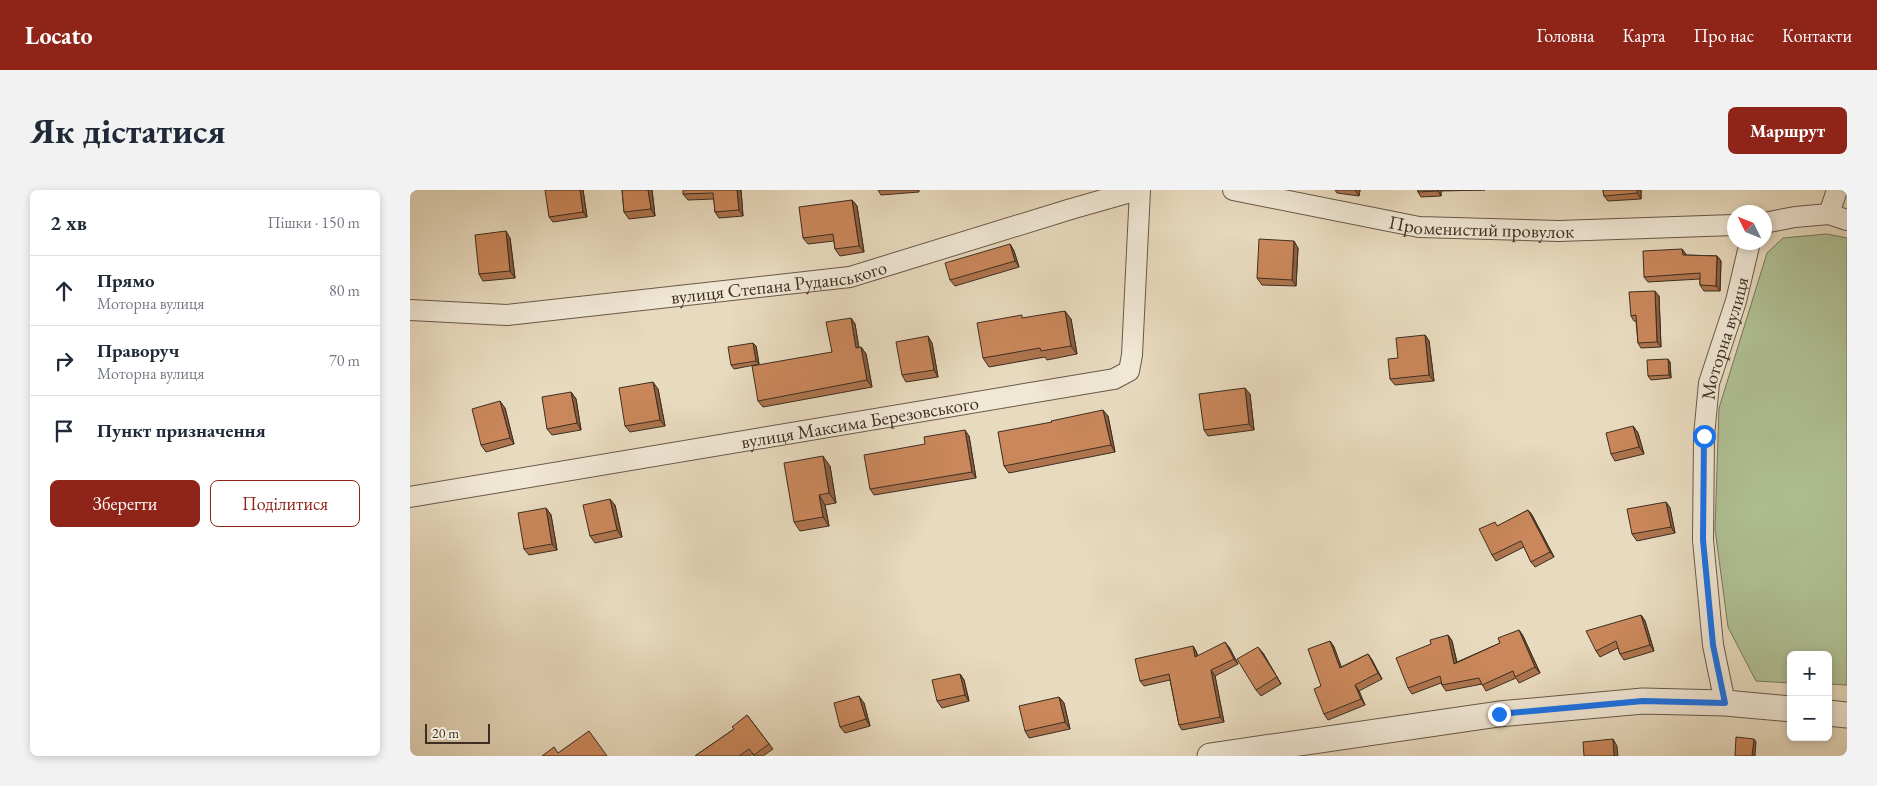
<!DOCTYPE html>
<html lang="uk">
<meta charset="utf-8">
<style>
body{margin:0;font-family:"EB Garamond",serif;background:#f2f2f3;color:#1f2937}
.controls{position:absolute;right:15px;bottom:15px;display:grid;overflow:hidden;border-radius:8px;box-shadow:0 2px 8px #0003}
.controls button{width:45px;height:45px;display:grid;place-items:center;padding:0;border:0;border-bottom:1px solid #e0e1e3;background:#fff;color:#1f2937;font:25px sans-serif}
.compass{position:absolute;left:1317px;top:15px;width:45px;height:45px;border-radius:50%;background:#fff;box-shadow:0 2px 8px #0003;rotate:313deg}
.scale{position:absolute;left:15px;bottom:12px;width:65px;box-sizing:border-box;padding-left:5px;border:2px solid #3d2e21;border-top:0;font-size:14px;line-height:18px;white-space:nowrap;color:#3d2e21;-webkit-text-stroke:4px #f0e7d5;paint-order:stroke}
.stop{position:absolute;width:15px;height:15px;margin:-11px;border:4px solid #1a73e8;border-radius:50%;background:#fff}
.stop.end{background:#1a73e8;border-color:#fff;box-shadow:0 1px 5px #0008}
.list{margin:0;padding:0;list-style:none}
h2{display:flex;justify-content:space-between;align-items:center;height:65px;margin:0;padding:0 20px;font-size:21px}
h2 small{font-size:16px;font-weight:400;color:#747a83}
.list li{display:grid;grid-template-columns:32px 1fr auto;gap:15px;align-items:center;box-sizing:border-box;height:70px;padding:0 20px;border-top:1px solid #e0e1e3}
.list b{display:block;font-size:19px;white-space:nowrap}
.list p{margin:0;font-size:16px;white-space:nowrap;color:#747a83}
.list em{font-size:16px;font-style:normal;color:#747a83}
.actions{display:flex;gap:10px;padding:15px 20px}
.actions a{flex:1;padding:11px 0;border:1px solid #8f2418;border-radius:8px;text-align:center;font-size:18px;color:#8f2418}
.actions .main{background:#8f2418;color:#fff}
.icon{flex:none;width:28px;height:28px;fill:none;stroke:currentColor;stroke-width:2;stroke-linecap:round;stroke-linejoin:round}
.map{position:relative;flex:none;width:1437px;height:566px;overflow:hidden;border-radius:8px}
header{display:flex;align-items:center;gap:30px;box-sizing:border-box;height:70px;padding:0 25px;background:#8f2418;color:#fff}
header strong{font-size:24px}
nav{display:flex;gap:28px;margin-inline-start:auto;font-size:18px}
.intro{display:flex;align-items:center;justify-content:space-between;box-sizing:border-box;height:120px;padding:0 30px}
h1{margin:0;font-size:35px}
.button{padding:12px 22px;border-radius:8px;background:#8f2418;color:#fff;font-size:18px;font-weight:700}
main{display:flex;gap:30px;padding:0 30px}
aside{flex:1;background:#fff;border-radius:8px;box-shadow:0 2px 8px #0003}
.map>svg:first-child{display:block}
.green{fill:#b0c195;stroke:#76785b}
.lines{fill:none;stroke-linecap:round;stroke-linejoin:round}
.minor-casing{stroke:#685948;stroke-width:22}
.tertiary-casing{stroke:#685948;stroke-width:27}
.minor{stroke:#f0e7d5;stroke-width:20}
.tertiary{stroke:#f0e7d5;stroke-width:25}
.wall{fill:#ad744e;stroke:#3d2e21}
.shaded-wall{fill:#8d5e40;stroke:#3d2e21}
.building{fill:#c9875b;stroke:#3d2e21}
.route{stroke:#1a73e8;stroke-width:6}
.labels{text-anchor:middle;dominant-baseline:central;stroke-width:5;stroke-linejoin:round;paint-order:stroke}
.street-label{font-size:19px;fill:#3d2e21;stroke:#f0e7d5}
</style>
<header>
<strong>Locato</strong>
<nav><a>Головна</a><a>Карта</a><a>Про нас</a><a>Контакти</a></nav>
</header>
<div class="intro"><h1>Як дістатися</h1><a class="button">Маршрут</a></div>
<main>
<aside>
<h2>2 хв<small>Пішки · 150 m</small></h2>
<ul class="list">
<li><svg class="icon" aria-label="ahead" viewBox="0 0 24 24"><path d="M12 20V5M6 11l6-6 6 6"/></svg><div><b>Прямо</b><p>Моторна вулиця</p></div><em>80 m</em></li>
<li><svg class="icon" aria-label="right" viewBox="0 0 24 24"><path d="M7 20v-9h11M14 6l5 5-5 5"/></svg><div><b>Праворуч</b><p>Моторна вулиця</p></div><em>70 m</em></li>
<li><svg class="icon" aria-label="arrive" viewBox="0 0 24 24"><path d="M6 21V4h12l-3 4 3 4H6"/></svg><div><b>Пункт призначення</b></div></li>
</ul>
<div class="actions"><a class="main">Зберегти</a><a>Поділитися</a></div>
</aside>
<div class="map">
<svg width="1437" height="566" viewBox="0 0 1437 566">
<rect width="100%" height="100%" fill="#e8dabe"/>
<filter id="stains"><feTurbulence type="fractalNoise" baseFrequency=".004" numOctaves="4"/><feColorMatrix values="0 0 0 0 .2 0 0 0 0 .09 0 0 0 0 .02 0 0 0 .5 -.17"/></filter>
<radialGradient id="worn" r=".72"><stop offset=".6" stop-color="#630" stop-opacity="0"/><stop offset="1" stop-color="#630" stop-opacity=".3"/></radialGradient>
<path class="green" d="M1417 44 1437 48V495L1418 494V465H1381V493L1346 491 1318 437 1305 339 1309 218 1357 63 1373 48Z"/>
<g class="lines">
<g class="minor-casing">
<g id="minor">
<path id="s1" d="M823 0 1009 37 1149 41 1324 35"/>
<path d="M1419 24 1427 0"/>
<path d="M1354 33 1385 27 1419 24 1437 30"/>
<path id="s2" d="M0 120 97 125 440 87 661 19 728 0"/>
<path id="s3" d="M0 307 704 189 719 181 722 165 730 0"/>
<path id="s4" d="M1315 513 1303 455 1293 350 1294 246 1299 193 1326 111 1340 52"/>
</g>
</g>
<g class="tertiary-casing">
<path id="tertiary" d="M1418 523 1437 525
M800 566 1089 524 1233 511 1315 513 1381 519"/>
</g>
<use href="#minor" class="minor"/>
<use href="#tertiary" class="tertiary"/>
</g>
<path class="wall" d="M173 0 177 27 143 32 139 27Z
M212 0H242L245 26 219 29 214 22Z
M331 0 333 26 309 28 305 22 304 9 278 10 273 4Z
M468 0H509V2L471 5Z
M925 0H950L949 6 927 3Z
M1008 0H1075L1031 1V6L1011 7 1008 2Z
M1193 0H1231V9L1198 11 1194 6Z
M442 10 447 16 454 62 430 66 425 59 424 51 398 54 393 48Z
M100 48 105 88 73 91 69 84Z
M600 54 604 61 609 77 545 96 540 90Z
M888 58 886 96 852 95 847 88Z
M1272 59 1276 65 1307 66 1311 71 1310 101H1294L1290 95V89L1238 92 1234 87Z
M1249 106 1251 157 1231 158 1228 153 1226 131H1224L1221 126Z
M441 128 445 134 449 158 451 157 456 164 462 197 353 217 348 211 422 162Z
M614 128 661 129 667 164 637 170 635 167 579 177 573 168Z
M1015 145 1019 151 1024 191 985 195 980 189 988 168Z
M343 153 346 156 349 174 324 179 321 175Z
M522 153 528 187 496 192 492 185Z
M1260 172 1261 188 1241 190 1238 186Z
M248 199 255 236 220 242 215 236Z
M161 202 166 209 171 240 142 245 137 239Z
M840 204 844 240 798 246 794 240Z
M95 218 104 254 76 262 71 255Z
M698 226 705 262 599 283 594 276Z
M1223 236 1228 243 1234 264 1205 271 1201 264Z
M559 246 566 288 464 305 460 299Z
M420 276 426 313 415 315 419 336 390 341 384 332Z
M1256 312 1260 318 1265 343 1227 351 1222 344Z
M205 315 212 347 185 353 180 346Z
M136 318 141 325 147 360 119 365 114 359Z
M1118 320 1122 325 1144 367 1125 377 1121 372 1114 357 1086 371 1082 365 1088 336Z
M1231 425 1235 431 1244 461 1214 470 1210 464 1208 458 1190 467 1186 461Z
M1109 440 1113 446 1130 483 1109 493 1106 488 1076 501 1072 494 1036 501 1032 495 1031 493 1002 504 998 498 1021 454 1038 445 1042 451 1047 472 1090 453Z
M920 451 924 457 931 477 958 464 962 470 972 489 949 501 955 515 918 530 914 524 911 496Z
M783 456 786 461 788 466 819 457 828 474 805 486 814 532 772 540 769 535 760 490 734 496 730 491Z
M853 463 871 494 851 506 846 500Z
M550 484 554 490 559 511 532 518 527 511Z
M649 507 654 513 660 539 619 548 615 541Z
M454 513 460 536 435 543 430 537Z
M337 525 363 559 353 566H344L342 564 340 566H285L324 539Z"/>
<path class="shaded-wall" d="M170 0H173L177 27 173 22Z
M238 0H242L245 26 241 19Z
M327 0H331L333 26 329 20Z
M945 0H950L949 6Z
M1028 0H1031V6L1028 1Z
M1227 0H1231V9L1227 3Z
M442 10 447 16 454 62 449 56Z
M96 41 100 48 105 88 100 81Z
M884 51 888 58 886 96 882 90Z
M600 54 604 61 609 77 605 71Z
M1272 59 1276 64 1277 71 1273 65Z
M1307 66 1311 71 1310 101 1306 96Z
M1245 101 1249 106 1251 157 1247 152Z
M655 121 661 129 667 164 661 156Z
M441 128 445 134 450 165 446 158Z
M1015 145 1019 151 1024 191 1019 185Z
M518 146 522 153 528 187 524 180Z
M343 153 346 156 349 174 346 171Z
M451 157 456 164 462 197 457 190Z
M1258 169 1260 172 1261 188 1259 185Z
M243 192 248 199 255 236 250 230Z
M835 198 840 204 844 240 839 234Z
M161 202 166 209 171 240 167 233Z
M90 211 95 218 104 254 100 248Z
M693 220 698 226 705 262 701 255Z
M1223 236 1228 243 1234 264 1229 257Z
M555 240 559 246 566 288 562 282Z
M413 266 420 276 426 313 419 303Z
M409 305 415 315 419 336 413 327Z
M200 309 205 315 212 347 207 340Z
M1256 312 1260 318 1265 343 1261 337Z
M136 318 141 325 147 360 142 354Z
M1118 320 1122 325 1144 367 1140 362Z
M1231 425 1235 431 1244 461 1240 455Z
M1109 440 1113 446 1130 483 1125 477Z
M1038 445 1042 451 1048 479 1044 474Z
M920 451 924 457 934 484 930 478Z
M815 452 819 457 828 474 824 469Z
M783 456 786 461 789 473 785 467Z
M848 457 853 463 871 494 867 487Z
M958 464 962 470 972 489 968 483Z
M801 480 805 486 814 532 810 527Z
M550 484 554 490 559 511 555 505Z
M945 495 949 501 955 515 951 509Z
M449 506 454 513 460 536 456 529Z
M649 507 654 513 660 539 655 532Z
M1203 549 1207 556 1208 566H1204Z
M1344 549 1346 552 1345 566H1342Z"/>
<path class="building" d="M135 0H170L173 22 139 27Z
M212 0H238L241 19 214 22Z
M273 0H327L329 20 305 22 303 3 273 4Z
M1008 0H1028V1L1008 2Z
M1193 0H1227V3L1194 6Z
M442 10 449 56 425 59 423 44 393 48 389 17Z
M96 41 100 81 69 84 65 45Z
M849 49 884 51 882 90 847 88Z
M600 54 605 71 540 90 535 73Z
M1272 59 1273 65 1307 66 1306 96 1290 95V83L1234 87 1233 61Z
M1245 101 1247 152 1228 153 1226 125 1221 126 1219 102Z
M655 121 661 156 631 161 630 158 573 168 567 133 612 125V128Z
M441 128 446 158 451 157 457 190 348 211 342 176 422 162 416 132Z
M1015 145 1019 185 980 189 978 169 988 168 986 148Z
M518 146 524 180 492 185 486 152Z
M343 153 346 171 321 175 318 157Z
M1258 169 1259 185 1238 186 1237 170Z
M243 192 250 230 215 236 209 198Z
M835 198 839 234 794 240 789 204Z
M161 202 167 233 137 239 132 207Z
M90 211 100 248 71 255 62 219Z
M693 220 701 255 594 276 588 242 642 232 641 231Z
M1223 236 1229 257 1201 264 1196 243Z
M555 240 562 282 460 299 454 265 515 254 514 247Z
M413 266 419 303 409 305 413 327 384 332 374 273Z
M200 309 207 340 180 346 173 315Z
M1256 312 1261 337 1222 344 1217 319Z
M136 318 142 354 114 359 108 323Z
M1118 320 1140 362 1121 372 1111 351 1082 365 1069 339 1085 332 1087 336Z
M1231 425 1240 455 1210 464 1206 451 1186 461 1176 441Z
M1109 440 1125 477 1105 487 1103 481 1072 495 1069 488 1032 495 1030 486 998 498 986 468 1021 454 1020 450 1038 445 1044 474 1090 453 1088 448Z
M920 451 930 478 958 464 968 483 945 495 951 509 914 524 904 499 911 496 898 459Z
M815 452 824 469 801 480 810 527 769 535 759 484 730 491 725 469 783 456 785 467Z
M848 457 867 487 846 500 827 469Z
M550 484 555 505 527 511 522 490Z
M449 506 456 529 430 537 424 513Z
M649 507 655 532 615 541 609 516Z
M337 525 359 554 344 565 339 559 329 566H285L324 539 322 537Z
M179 541 197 566H132L144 557 148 563Z
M1326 547 1344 549 1342 566H1325Z
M1203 549 1204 566H1174L1173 552Z"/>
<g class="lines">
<path class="route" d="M1089 524 1233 511 1315 513 1303 455 1293 350 1294 246"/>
</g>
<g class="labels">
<g class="street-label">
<text stroke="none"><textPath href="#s1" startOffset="252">Променистий провулок</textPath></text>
<text stroke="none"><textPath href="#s2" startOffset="371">вулиця Степана Руданського</textPath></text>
<text stroke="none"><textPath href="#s4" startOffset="369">Моторна вулиця</textPath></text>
<text stroke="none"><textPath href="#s3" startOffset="456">вулиця Максима Березовського</textPath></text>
</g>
</g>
<rect width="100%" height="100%" filter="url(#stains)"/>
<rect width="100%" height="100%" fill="url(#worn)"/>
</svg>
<div class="controls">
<button>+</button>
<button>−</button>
</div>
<svg class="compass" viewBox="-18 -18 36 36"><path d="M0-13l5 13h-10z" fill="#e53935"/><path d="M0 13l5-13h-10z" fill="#747a83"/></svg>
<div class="scale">20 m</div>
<div class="stop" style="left:1294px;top:246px"></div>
<div class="stop end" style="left:1089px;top:524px"></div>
</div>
</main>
